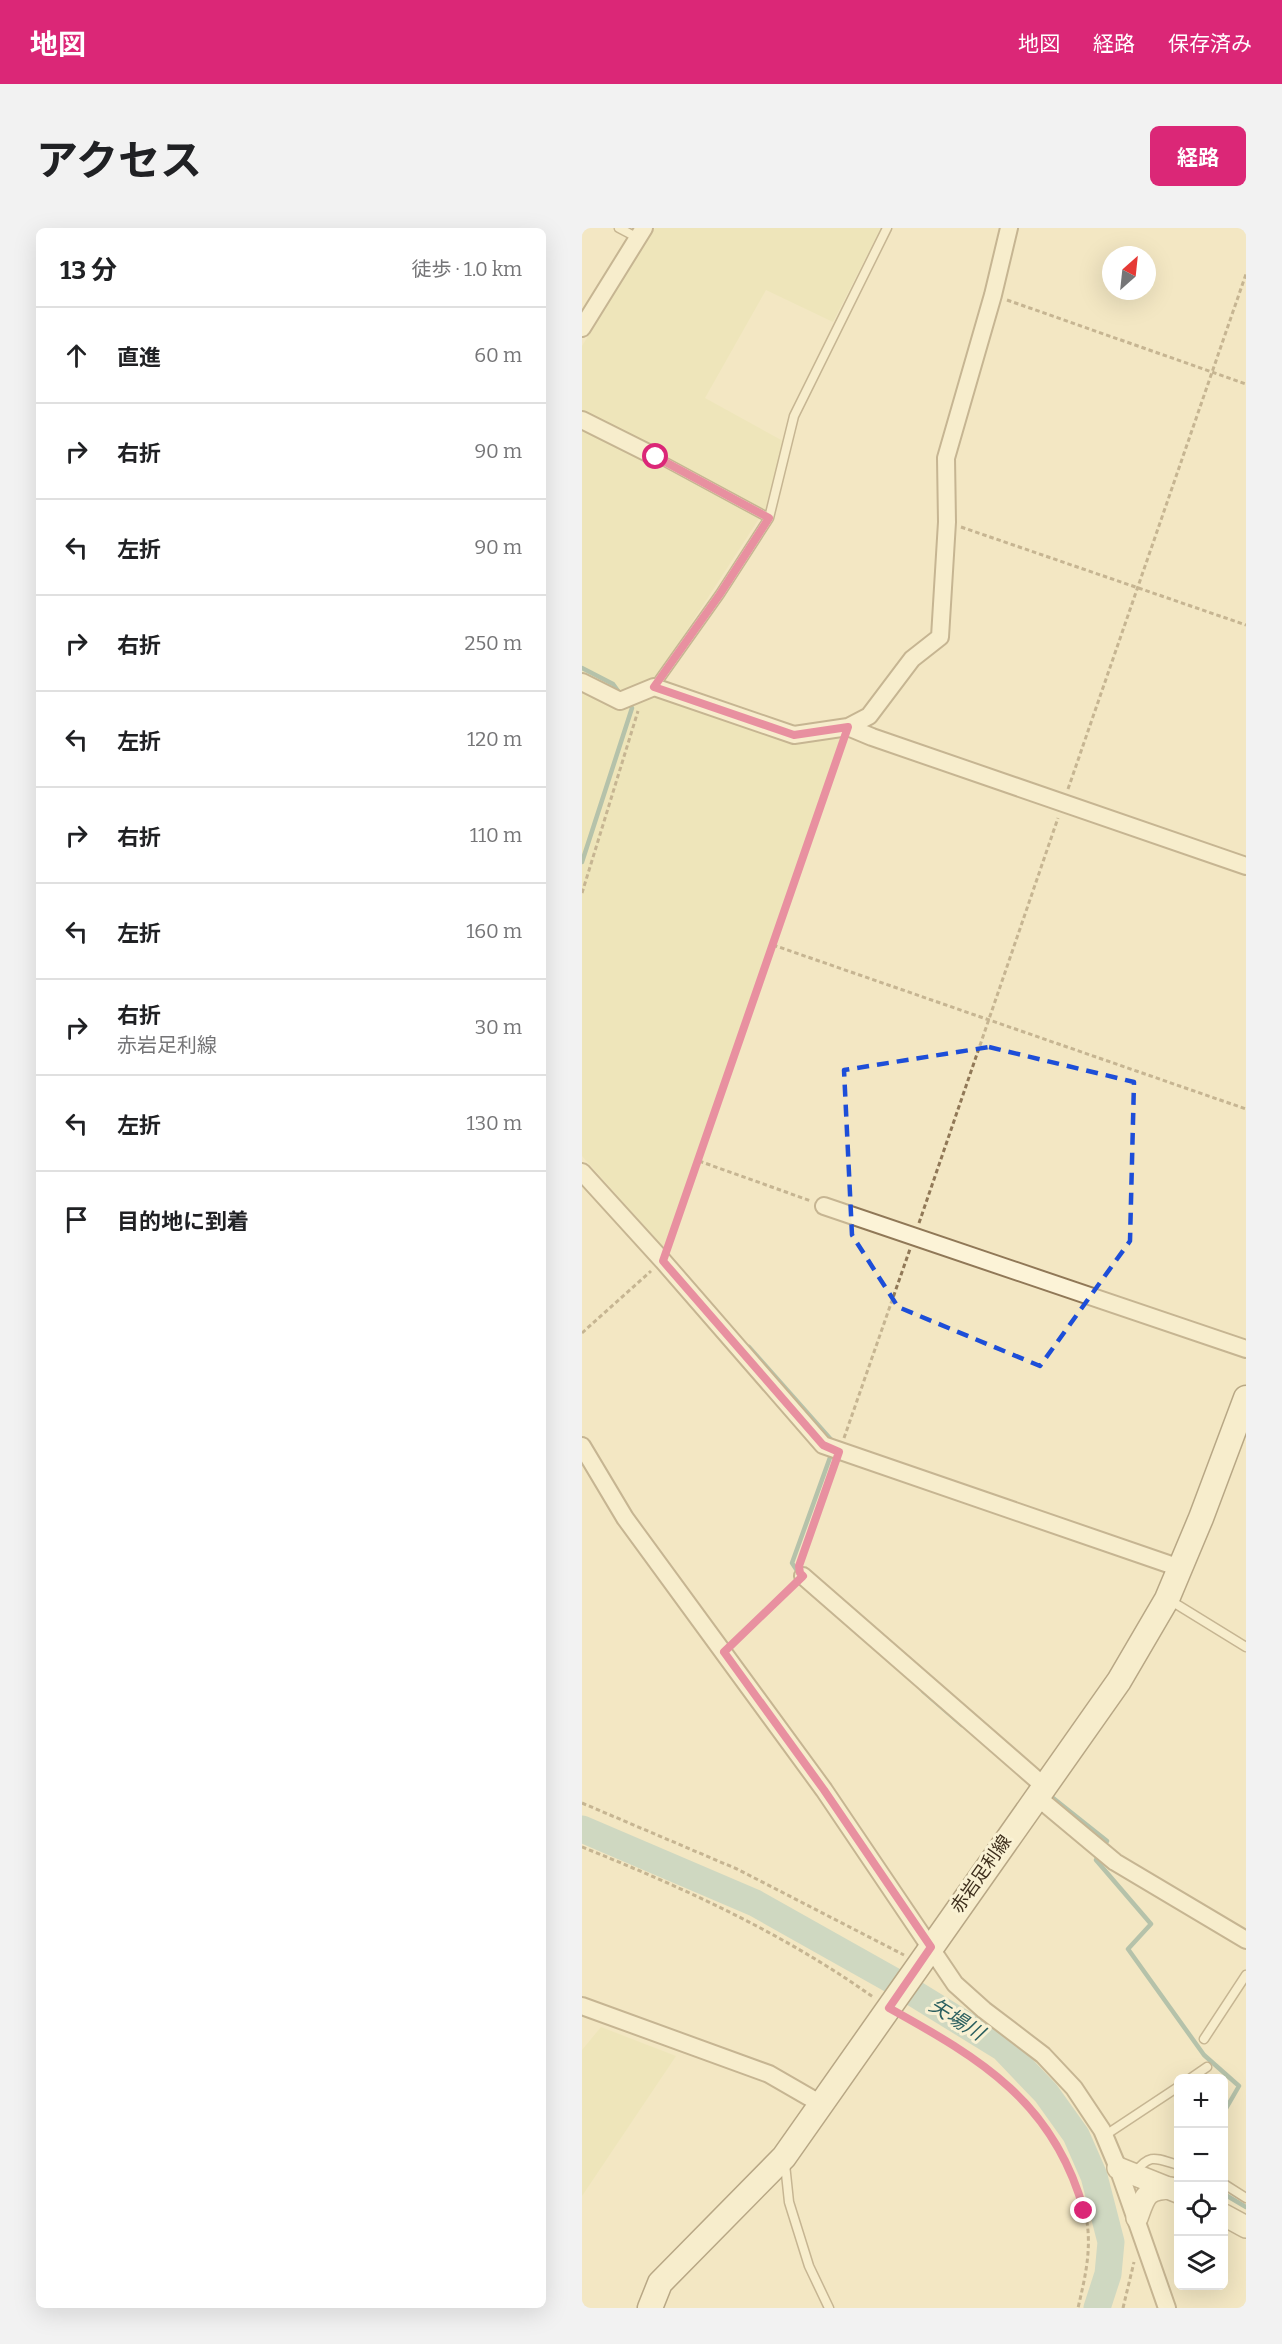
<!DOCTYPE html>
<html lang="ja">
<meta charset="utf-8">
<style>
body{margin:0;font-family:Bitter,"Noto Sans JP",serif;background:#f2f2f2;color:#202124}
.controls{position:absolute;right:18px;bottom:18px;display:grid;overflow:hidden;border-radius:9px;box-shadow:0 6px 24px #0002}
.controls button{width:54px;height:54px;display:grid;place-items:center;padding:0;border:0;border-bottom:2px solid #e0e0e0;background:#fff;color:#202124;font:30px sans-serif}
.compass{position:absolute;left:520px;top:18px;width:54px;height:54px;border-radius:50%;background:#fff;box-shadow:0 6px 24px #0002;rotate:27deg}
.stop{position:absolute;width:18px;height:18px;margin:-14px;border:4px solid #db2777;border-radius:50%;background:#fff}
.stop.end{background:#db2777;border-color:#fff;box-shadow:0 2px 6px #0008}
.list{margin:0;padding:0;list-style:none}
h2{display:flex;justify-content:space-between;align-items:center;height:78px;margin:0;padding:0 24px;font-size:26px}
h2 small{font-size:20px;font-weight:400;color:#757577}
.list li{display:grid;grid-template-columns:39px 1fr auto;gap:18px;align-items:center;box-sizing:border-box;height:96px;padding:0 24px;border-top:2px solid #e0e0e0}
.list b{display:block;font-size:22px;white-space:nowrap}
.list p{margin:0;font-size:20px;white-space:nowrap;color:#757577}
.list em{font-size:20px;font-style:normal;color:#757577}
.icon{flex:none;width:33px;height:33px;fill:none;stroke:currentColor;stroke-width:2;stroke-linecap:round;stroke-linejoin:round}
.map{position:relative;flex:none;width:664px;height:2080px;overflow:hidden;border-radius:9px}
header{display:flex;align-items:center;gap:36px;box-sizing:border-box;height:84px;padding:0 30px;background:#db2777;color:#fff}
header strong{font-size:28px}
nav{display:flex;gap:33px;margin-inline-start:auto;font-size:21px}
.intro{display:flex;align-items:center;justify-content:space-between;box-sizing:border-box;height:144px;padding:0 36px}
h1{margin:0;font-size:42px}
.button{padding:15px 27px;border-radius:9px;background:#db2777;color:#fff;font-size:21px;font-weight:700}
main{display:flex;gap:36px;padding:0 36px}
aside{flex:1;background:#fff;border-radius:9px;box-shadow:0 6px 24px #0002}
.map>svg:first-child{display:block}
.farmland{fill:#e9e3af}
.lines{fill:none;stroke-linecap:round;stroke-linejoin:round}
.stream{stroke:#6b958d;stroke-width:4.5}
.river{stroke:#a5c5be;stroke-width:27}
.service-casing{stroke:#907857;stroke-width:11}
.minor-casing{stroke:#907857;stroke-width:20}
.tertiary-casing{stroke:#907857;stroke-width:24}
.secondary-casing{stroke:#71593a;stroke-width:27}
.path{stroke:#907857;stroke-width:3;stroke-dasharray:4.5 3;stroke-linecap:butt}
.service{stroke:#fcf3d7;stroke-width:8}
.minor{stroke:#fcf3d7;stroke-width:16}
.tertiary{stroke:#fcf3d7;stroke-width:21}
.secondary{stroke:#fcf3d7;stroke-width:24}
.route{stroke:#db2777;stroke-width:8}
.marked{fill:none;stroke:#1d4ed8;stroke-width:4.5;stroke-dasharray:12 8;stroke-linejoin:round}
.labels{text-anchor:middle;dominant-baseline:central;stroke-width:6;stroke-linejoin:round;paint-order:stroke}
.street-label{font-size:18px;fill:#3e2f1d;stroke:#f9f1d3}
.water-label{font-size:20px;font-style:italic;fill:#2b5f5f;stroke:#f9f1d3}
</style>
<header>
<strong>地図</strong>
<nav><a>地図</a><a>経路</a><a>保存済み</a></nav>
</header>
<div class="intro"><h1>アクセス</h1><a class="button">経路</a></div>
<main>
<aside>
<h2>13 分<small>徒歩 · 1.0 km</small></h2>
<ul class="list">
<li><svg class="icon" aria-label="ahead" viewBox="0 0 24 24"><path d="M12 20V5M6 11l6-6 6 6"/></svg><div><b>直進</b></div><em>60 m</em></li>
<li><svg class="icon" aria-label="right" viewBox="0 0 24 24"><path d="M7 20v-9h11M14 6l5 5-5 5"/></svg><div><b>右折</b></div><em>90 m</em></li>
<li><svg class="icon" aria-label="left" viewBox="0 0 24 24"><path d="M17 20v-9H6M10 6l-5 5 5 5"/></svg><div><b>左折</b></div><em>90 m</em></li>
<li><svg class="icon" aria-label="right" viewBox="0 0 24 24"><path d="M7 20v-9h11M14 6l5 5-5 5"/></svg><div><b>右折</b></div><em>250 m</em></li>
<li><svg class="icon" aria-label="left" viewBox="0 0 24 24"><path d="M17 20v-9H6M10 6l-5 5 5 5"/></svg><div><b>左折</b></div><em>120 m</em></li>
<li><svg class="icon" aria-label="right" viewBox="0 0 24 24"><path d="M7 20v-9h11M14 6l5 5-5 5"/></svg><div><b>右折</b></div><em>110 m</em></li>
<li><svg class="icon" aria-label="left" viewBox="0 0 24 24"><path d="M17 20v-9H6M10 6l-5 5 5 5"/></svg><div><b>左折</b></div><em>160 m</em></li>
<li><svg class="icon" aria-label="right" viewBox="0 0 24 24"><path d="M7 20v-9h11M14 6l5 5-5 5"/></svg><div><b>右折</b><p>赤岩足利線</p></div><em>30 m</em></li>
<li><svg class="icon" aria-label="left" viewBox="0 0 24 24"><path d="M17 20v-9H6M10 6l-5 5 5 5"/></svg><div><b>左折</b></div><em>130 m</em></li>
<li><svg class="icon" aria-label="arrive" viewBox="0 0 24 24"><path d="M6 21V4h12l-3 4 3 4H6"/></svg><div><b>目的地に到着</b></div></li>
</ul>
</aside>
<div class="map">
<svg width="664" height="2080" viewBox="0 0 664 2080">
<rect width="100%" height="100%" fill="#f3e7c3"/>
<path class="farmland" d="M73 0H299L251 94 184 62 123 170 201 213 184 280 92 422 69 453 212 510 260 506 83 1021 0 928V118Z
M19 1799 94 1828 0 1968V1822Z"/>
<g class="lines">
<path class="stream" d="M0 440 31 456 39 467
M0 634 50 480 45 473
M167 1119 253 1216
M218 1347 210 1335 250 1224
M341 1463 380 1497
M466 1566 525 1613 522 1618
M517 1626 514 1632 569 1696 546 1721 622 1827 657 1858 642 1884
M642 1966 664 1979"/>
<path class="river" d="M0 1601 173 1675 317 1756 421 1820 464 1865 494 1907 512 1948 529 2014 526 2046 515 2080"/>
<g class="service-casing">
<path id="service" d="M37 0 56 10
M74 229 187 290
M72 459 138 366 187 290 212 188 305 0
M586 1371 664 1419
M622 1811 664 1747
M609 1850 625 1839
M522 1908 596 1859
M203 1936 207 1974 227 2038 247 2080
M553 1945C568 1924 575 1931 596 1937
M642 1956 664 1970"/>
</g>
<g class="minor-casing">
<path id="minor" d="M0 100 62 0
M0 192 74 229
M0 454 38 473 72 459 212 507 266 499 287 488 330 431 358 409 365 294 364 230 411 67 427 0
M266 499 290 509 664 638
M0 944 81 1033 241 1217 598 1340
M242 978 664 1121
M0 1218 43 1290 242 1562 373 1756 402 1782 461 1827 492 1860 520 1902 536 1940 585 2080
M221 1348 462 1558
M454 1568 533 1634 664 1712
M0 1778 187 1846 239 1876"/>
</g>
<g class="tertiary-casing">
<path id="tertiary" d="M536 1940 596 1964
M642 1987 664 1999
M555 1990C563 1968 563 1961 589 1960"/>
</g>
<g class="secondary-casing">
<path id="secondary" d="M68 2080 78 2055 202 1929 537 1453 585 1371 619 1290 664 1170"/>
</g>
<path class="path" d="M425 72 664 156
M379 299 664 397
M486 561 664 46
M0 665 56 483
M191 717 664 881
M117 933 229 973
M337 995 476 590
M87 1016 261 515
M0 1105 69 1043
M262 1210 328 1021
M218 1335 253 1236
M152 1415 212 1357
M0 1575 155 1641 322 1727
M0 1619C102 1660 201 1705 291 1769
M322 1788C354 1807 386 1824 415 1847 457 1880 502 1949 506 2003 508 2030 502 2054 496 2080
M541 2080 552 2034"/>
<use href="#service" class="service"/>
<use href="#minor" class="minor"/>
<use href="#tertiary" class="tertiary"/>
<use href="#secondary" class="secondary"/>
</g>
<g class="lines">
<path class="route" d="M74 229 187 290 138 366 72 459 212 507 266 499 81 1033 241 1217 257 1224 217 1338 218 1345 221 1348 142 1424 242 1562 349 1719 307 1780C399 1831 472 1874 502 1983"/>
</g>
<path d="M0 0H664V2080H0ZM407 819 552 854 548 1013 458 1138 316 1079 270 1007 262 842Z" fill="#f3e7c3" fill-opacity=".55" fill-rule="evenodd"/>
<path class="marked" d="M407 819 552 854 548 1013 458 1138 316 1079 270 1007 262 842Z"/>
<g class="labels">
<g class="street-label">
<text transform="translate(399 1646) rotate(-55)">赤岩足利線</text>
</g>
<g class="water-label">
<text transform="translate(375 1791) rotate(32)">矢場川</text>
</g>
</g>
</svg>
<div class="controls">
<button>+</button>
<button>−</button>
<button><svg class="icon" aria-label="locate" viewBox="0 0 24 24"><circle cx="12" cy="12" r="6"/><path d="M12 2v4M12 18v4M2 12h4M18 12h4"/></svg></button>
<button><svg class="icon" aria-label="layers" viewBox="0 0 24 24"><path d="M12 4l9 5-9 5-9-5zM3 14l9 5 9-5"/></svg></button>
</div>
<svg class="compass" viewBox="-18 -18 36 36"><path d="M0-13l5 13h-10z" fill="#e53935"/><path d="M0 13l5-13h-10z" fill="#757577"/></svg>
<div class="stop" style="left:74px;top:229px"></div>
<div class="stop end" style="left:502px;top:1983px"></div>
</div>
</main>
